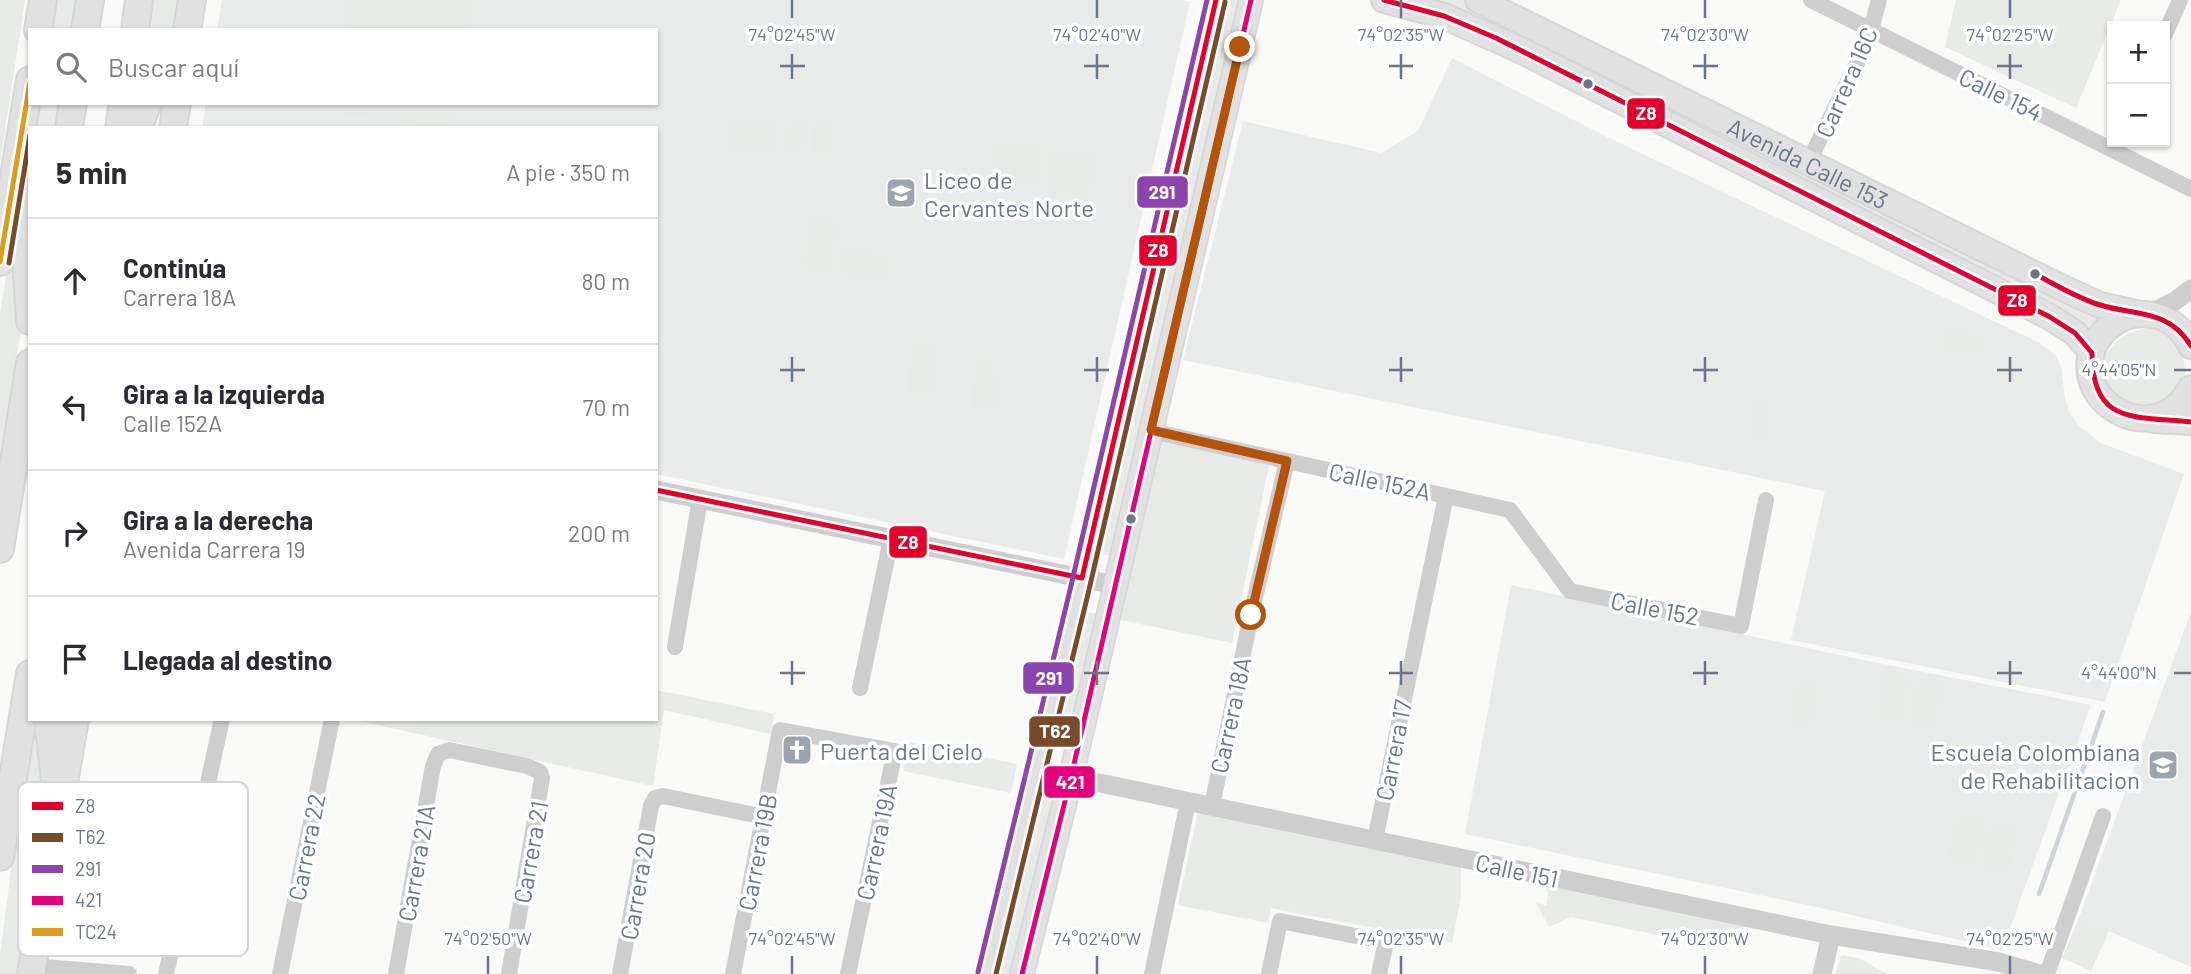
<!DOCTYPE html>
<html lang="es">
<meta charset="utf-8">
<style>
body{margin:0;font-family:Barlow,sans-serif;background:#f2f2f3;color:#2b2b33}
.controls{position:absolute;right:21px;top:21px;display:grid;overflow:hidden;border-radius:0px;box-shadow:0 2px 5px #0004}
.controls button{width:63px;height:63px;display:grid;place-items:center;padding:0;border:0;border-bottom:2px solid #e1e1e2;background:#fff;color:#2b2b33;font:35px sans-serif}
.stop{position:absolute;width:21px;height:21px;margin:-16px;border:5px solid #b45309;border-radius:50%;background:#fff}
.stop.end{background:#b45309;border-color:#fff;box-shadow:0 2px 7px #0008}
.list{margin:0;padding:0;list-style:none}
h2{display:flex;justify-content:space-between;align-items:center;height:91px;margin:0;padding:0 28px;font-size:30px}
h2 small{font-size:23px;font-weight:400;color:#7c7c81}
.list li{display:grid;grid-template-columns:46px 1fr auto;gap:21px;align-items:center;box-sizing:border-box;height:126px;padding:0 28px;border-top:2px solid #e1e1e2}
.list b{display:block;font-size:26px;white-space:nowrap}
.list p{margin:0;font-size:23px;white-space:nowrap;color:#7c7c81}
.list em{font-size:23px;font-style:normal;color:#7c7c81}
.icon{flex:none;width:38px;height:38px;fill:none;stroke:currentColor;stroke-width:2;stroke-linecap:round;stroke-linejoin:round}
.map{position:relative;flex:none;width:2191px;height:974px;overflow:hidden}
.search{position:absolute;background:#fff;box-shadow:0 2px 5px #0004;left:28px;top:28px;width:630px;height:77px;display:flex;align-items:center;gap:18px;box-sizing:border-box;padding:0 24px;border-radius:0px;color:#7c7c81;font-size:26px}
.panel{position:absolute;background:#fff;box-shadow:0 2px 5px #0004;left:28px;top:126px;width:630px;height:595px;border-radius:0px}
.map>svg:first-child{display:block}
.built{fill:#e9eaea}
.green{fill:#e7eae6}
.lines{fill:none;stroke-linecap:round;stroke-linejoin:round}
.stream{stroke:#ced4d8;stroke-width:4.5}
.secondary-casing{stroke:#d5d6d7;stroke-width:26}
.primary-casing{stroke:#d6d6d7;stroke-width:28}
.trunk-casing{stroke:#d5d6d6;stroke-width:30}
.minor{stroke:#cececf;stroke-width:16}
.tertiary{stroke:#cececf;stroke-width:19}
.secondary{stroke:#e1e1e2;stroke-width:23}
.primary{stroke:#e1e1e2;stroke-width:24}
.trunk{stroke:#e1e1e2;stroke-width:26}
.bus-1-casing{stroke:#fff;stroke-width:10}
.bus-2-casing{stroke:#fff;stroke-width:10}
.bus-3-casing{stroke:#fff;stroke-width:10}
.bus-4-casing{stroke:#fff;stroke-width:10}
.bus-5-casing{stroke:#fff;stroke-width:10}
.bus-1{stroke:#e4002b;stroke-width:5}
.bus-2{stroke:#7a4b2a;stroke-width:5}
.bus-3{stroke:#8e44ad;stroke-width:5}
.bus-4{stroke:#e5007d;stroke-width:5}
.bus-5{stroke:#db9d1b;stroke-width:5}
.route{stroke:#b45309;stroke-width:9}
.ticks{fill:none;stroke:#697788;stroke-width:2.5}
.bus-dot{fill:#697788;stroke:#fff;stroke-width:2.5}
.labels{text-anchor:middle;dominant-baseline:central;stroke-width:7;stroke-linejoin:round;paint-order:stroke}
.street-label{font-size:24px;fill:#697788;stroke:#fff}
.poi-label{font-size:24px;fill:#697788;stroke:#fff;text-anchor:start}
.key{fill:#fff;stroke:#d2d6db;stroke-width:2}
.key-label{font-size:19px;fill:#697788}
.ticks-label{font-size:18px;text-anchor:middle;fill:#697788;stroke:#fff;stroke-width:7;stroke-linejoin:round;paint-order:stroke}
.line-badge{stroke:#fff;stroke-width:2.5}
.badge-label{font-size:19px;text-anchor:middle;font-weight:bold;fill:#fff}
</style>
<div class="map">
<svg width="2191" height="974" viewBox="0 0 2191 974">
<rect width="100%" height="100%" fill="#f9f9f8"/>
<path class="built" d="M222 0H1182L1190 2 1064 559 656 474V128H202L206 103H656V30H217Z
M1452 58 1607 137 2040 343 2056 356 2061 367 2065 398 2070 414 2080 427 2101 443 2184 474 2105 702 1791 640 1825 491 1183 360 1243 121 1381 153 1418 131Z
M1511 585 1868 661 2091 705 2002 950 1817 907 1465 834Z
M2191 612V967L2079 918Z"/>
<path class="green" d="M0 0H25L0 163Z
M47 0H80L75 30H43Z
M153 0H183L172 30H148Z
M344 0H476L471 30H339Z
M1224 0H1238L1232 37 1117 557 1095 553Z
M1416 0H1464L1487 10 2111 319 2093 335Z
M1956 0H2121L2076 108 1945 47Z
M31 103H63L60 128H30V230L23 153Z
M326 103H458L454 128H429L325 110Z
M787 119 806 120 805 156 786 155Z
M727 120 778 122 777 154 726 152Z
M813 120 832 121 830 157 812 156Z
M994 139H1045L1044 185H994Z
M1048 148 1071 149 1070 197 1048 196Z
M1072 149H1094L1093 198 1071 197Z
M16 215 26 301 0 456V314Z
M811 215 842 221 831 274 800 268Z
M841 245 893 256 887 285 835 275Z
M1943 326 1985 335 1981 358 1938 350Z
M2146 328C2171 333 2191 356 2184 385 2180 393 2171 400 2165 407L2125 406C2119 399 2110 392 2106 384 2094 355 2120 332 2146 328Z
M936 340 937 395 909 396 907 341Z
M971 356H997L998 409 973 410Z
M1753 400 1771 403 1765 441 1747 438Z
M1159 438 1270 461 1232 643 1121 620Z
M1082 611 1098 614 1071 748 1056 745 1062 722V702Z
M1884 669 1913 676 1902 724 1873 717Z
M1798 674 1822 678 1811 730 1788 725Z
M1918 677 1946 684 1935 731 1907 725Z
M656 690 774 714 771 734 664 710 653 786 351 719H656Z
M35 719 48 764 50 802 24 974H0V955L14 847Z
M909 742 1017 764 1011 793 903 771Z
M1035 796 1056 801 1015 974H992Z
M1198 812 1461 866V896L1452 943 1271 908 1268 923 1178 905Z
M1958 813 1987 820 1976 868 1947 861Z
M1990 821 2019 827 2008 875 1979 868Z
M1541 881 1751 925 1717 934 1720 938H1732L1703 950 1696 943 1571 917 1549 927 1535 901 1546 906 1548 893Z
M2079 918 2109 931 2091 971 2062 958Z
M1841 955 1858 958 1888 974H1836Z"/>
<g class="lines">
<path class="stream" d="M2039 894 2103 712"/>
<g class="secondary-casing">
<path id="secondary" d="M987 974 1079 592 1216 0
M1022 974 1071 777 1251 0"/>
</g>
<g class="primary-casing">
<g id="primary">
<path d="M1384 0 1444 16 1520 50 2050 317 2075 333 2092 353"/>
<path id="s1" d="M1478 0 2069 291 2100 305 2140 314"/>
<path d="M2191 346C2183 328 2165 315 2145 314 2128 314 2113 321 2102 334 2055 391 2151 459 2191 388"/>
<path d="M2153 420 2191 422"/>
</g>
</g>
<g class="trunk-casing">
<path id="trunk" d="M38 30 43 0
M85 30 90 0
M135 30 139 0
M187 30 192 0
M69 128 73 103
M119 128 123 103
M138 128 148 103
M173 128 177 103
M22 190 30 321
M0 262 30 80
M0 549 30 363
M48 719 55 780
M0 857 30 674
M31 974 75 719"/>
</g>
<path class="minor" d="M1811 0 2191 189
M2165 34 2180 0
M1808 163 1868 41 1879 0
M1151 431 1510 510 1570 591 1741 626 1766 500
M675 647 700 499
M860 688 891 539
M1212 806 1251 615 1287 461
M1375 840 1446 496
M32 966 129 974
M166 974 222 719
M280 974 332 719
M396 974 433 766 438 754 449 750 527 766 540 772 542 778 509 974
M620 974 651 806 655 798 663 796 764 817
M733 974 780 730 895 751 848 974
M1152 974 1188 802
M1269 974 1280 921 1386 942 1379 974
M2047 974 2103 816"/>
<path class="tertiary" d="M2150 314 2175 301 2191 289
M656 490 1115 585
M1037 770 1831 935 1999 962 2040 974
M1822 974 1831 935"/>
<use href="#secondary" class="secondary"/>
<use href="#primary" class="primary"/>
<use href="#trunk" class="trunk"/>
<g class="bus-1-casing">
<path id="bus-1" d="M1384 0 1444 16 1496 38 2050 317 2075 333 2092 353C2092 425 2134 416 2191 422
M2035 274C2056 285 2077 298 2100 305 2136 316 2169 309 2191 346
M656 490 1082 578 1216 0"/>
</g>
<g class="bus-2-casing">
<path id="bus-2" d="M9 263 30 135
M996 974 1088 594 1225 2"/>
</g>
<g class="bus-3-casing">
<path id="bus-3" d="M978 972 1070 590 1207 0"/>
</g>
<g class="bus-4-casing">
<path id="bus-4" d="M1022 974 1071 777 1251 0"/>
</g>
<g class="bus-5-casing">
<path id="bus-5" d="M0 262 30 82"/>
</g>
<use href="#bus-1" class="bus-1"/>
<use href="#bus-2" class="bus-2"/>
<use href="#bus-3" class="bus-3"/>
<use href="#bus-4" class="bus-4"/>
<use href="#bus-5" class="bus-5"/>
</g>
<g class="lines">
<path class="route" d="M1240 47 1151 430 1287 461 1251 615"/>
</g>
<path class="ticks" d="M792 0V18M1097 0V18M1401 0V18M1705 0V18M2010 0V18M792 54V79M1097 54V79M1401 54V79M1705 54V79M2010 54V79M780 66H805M1084 66H1109M1389 66H1413M1693 66H1718M1997 66H2022M792 357V382M1097 357V382M1401 357V382M1705 357V382M2010 357V382M780 370H805M1084 370H1109M1389 370H1413M1693 370H1718M1997 370H2022M2174 370H2191M792 661V685M1097 661V685M1401 661V685M1705 661V685M2010 661V685M780 673H805M1084 673H1109M1389 673H1413M1693 673H1718M1997 673H2022M2174 673H2191M488 956V974M792 956V974M1097 956V974M1401 956V974M1705 956V974M2010 956V974"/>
<defs>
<g id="school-square" transform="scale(1.575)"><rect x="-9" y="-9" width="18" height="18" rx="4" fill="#9ba4af" stroke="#fff"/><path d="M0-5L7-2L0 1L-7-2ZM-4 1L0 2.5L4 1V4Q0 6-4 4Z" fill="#fff"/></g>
<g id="church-square" transform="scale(1.575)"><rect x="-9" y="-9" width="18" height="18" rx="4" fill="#9ba4af" stroke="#fff"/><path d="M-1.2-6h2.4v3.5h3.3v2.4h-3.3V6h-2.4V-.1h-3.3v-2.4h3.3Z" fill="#fff"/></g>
<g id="university-square" transform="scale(1.575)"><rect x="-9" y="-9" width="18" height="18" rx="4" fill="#9ba4af" stroke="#fff"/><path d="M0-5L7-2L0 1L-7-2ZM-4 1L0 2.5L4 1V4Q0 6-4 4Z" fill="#fff"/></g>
</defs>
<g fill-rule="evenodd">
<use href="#school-square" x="901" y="193"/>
<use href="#church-square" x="797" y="750"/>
<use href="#university-square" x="2163" y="765"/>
</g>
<g class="bus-dot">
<circle cx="1588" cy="84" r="6"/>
<circle cx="2035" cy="274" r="6"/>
<circle cx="1131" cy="519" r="6"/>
</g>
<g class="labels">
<g class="street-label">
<text transform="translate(1846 82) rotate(-66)">Carrera 16C</text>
<text transform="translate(2001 94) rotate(26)">Calle 154</text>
<text stroke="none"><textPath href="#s1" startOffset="368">Avenida Calle 153</textPath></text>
<text transform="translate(1380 481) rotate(12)">Calle 152A</text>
<text transform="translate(1655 608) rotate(11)">Calle 152</text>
<text transform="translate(1230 715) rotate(-78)">Carrera 18A</text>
<text transform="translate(1393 750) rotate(-79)">Carrera 17</text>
<text transform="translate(876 842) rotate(-78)">Carrera 19A</text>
<text transform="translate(306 847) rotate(-79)">Carrera 22</text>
<text transform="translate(530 852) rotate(-80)">Carrera 21</text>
<text transform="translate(757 852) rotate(-79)">Carrera 19B</text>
<text transform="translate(416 863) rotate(-80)">Carrera 21A</text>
<text transform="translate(1517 870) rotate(12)">Calle 151</text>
<text transform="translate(637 886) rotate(-80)">Carrera 20</text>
</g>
<g class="poi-label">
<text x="924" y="179">Liceo de<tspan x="924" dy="28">Cervantes Norte</tspan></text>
<text x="820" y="750">Puerta del Cielo</text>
<text x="2140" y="751" text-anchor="end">Escuela Colombiana<tspan x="2140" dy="28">de Rehabilitacion</tspan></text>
</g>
</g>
<rect x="18" y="782" width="230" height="174" rx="10" class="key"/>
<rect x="32" y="802" width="31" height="8" fill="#e4002b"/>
<rect x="32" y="833" width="31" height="9" fill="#7a4b2a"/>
<rect x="32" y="865" width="31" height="8" fill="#8e44ad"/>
<rect x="32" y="896" width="31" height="9" fill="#e5007d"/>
<rect x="32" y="928" width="31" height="8" fill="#db9d1b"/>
<g class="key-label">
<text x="75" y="813">Z8</text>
<text x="75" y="844">T62</text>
<text x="75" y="876">291</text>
<text x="75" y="907">421</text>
<text x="75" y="939">TC24</text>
</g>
<g class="ticks-label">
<text x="792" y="41">74°02'45"W</text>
<text x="1097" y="41">74°02'40"W</text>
<text x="1401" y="41">74°02'35"W</text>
<text x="1705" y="41">74°02'30"W</text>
<text x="2010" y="41">74°02'25"W</text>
<text x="2119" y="376">4°44'05"N</text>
<text x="2119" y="679">4°44'00"N</text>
<text x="488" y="945">74°02'50"W</text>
<text x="792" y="945">74°02'45"W</text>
<text x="1097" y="945">74°02'40"W</text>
<text x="1401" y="945">74°02'35"W</text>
<text x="1705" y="945">74°02'30"W</text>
<text x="2010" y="945">74°02'25"W</text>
</g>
<g class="line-badge">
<rect x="1626" y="97" width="40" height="33" rx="7" fill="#e4002b"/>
<rect x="1136" y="175" width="53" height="34" rx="7" fill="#8e44ad"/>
<rect x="1138" y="234" width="40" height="33" rx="7" fill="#e4002b"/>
<rect x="1997" y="284" width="40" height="33" rx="7" fill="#e4002b"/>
<rect x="888" y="525" width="40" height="34" rx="7" fill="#e4002b"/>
<rect x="1022" y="661" width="53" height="34" rx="7" fill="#8e44ad"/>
<rect x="1028" y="715" width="53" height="33" rx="7" fill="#7a4b2a"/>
<rect x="1043" y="765" width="53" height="34" rx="7" fill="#e5007d"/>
</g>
<g class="badge-label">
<text x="1646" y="120">Z8</text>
<text x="1162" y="199">291</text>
<text x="1158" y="257">Z8</text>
<text x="2017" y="307">Z8</text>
<text x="908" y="549">Z8</text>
<text x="1049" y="685">291</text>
<text x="1055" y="738">T62</text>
<text x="1070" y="789">421</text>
</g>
</svg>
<div class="controls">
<button>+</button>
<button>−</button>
</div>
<div class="stop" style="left:1251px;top:615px"></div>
<div class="stop end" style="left:1240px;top:47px"></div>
<div class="search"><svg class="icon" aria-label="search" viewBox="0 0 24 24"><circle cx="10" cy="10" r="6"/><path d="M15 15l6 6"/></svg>Buscar aquí</div>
<section class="panel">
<h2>5 min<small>A pie · 350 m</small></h2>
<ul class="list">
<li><svg class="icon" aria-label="ahead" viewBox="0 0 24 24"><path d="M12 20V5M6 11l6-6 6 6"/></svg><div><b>Continúa</b><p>Carrera 18A</p></div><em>80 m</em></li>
<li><svg class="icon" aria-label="left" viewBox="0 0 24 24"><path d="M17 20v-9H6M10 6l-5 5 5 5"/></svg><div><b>Gira a la izquierda</b><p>Calle 152A</p></div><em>70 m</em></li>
<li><svg class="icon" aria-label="right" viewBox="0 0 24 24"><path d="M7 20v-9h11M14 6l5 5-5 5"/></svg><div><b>Gira a la derecha</b><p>Avenida Carrera 19</p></div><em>200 m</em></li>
<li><svg class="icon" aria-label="arrive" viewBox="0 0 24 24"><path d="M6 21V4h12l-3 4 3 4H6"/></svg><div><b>Llegada al destino</b></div></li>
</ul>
</section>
</div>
